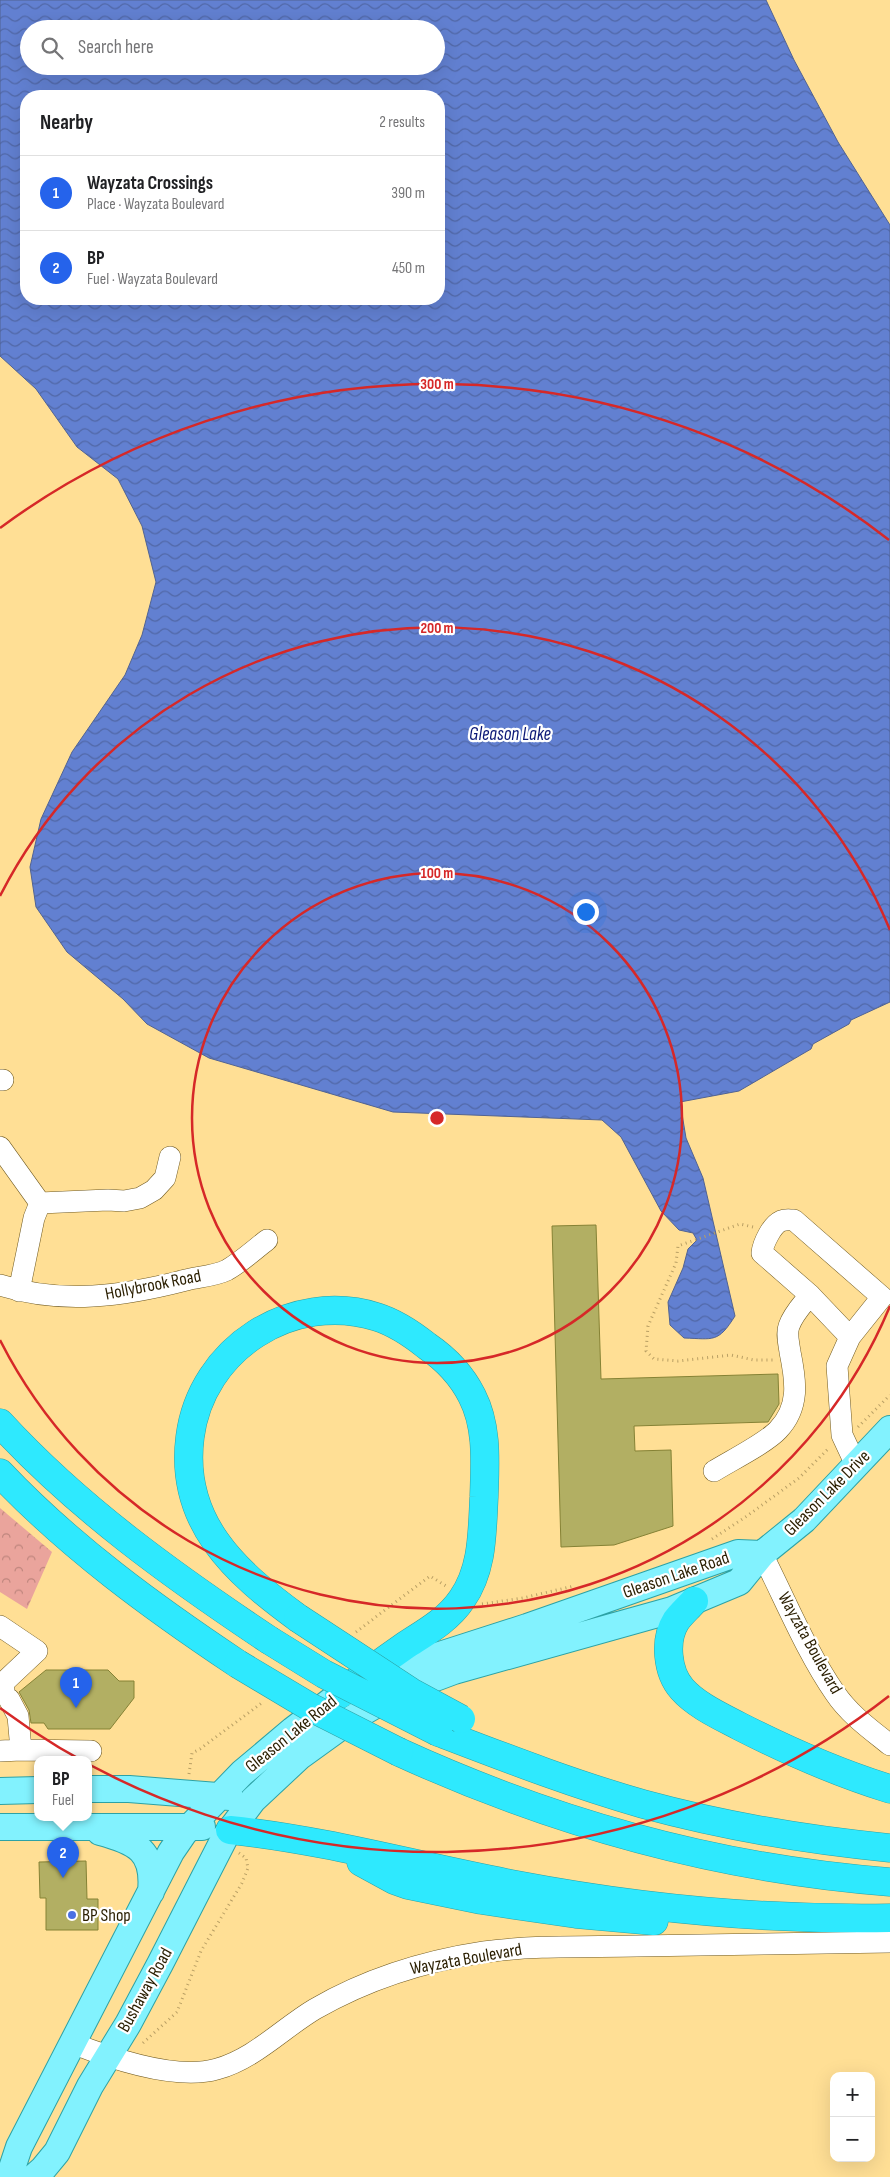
<!DOCTYPE html>
<meta charset="utf-8">
<style>
body{margin:0;font-family:"Sofia Sans Condensed",sans-serif;background:#f6f6f6;color:#202124}
.controls{position:absolute;right:15px;bottom:15px;display:grid;overflow:hidden;border-radius:10px;box-shadow:0 5px 20px #0002}
.controls button{width:45px;height:45px;display:grid;place-items:center;padding:0;border:0;border-bottom:1px solid #e0e0e0;background:#fff;color:#202124;font:25px sans-serif}
.you{position:absolute;left:585px;top:911px;width:18px;height:18px;margin:-12px;border:4px solid #fff;border-radius:50%;background:#1a73e8;box-shadow:0 0 0 8px #1a73e833}
.badge{display:grid;place-items:center;width:32px;height:32px;border-radius:50%;background:#2563eb;color:#fff;font-size:16px;font-weight:700}
.pin{position:absolute;translate:-50% -41px;filter:drop-shadow(0 1px 2px #0008)}
.pin::after{content:'';position:absolute;top:26px;width:18px;height:15px;background:inherit;clip-path:polygon(0 0,100% 0,50% 100%)}
.popup{position:absolute;left:34px;top:1756px;width:58px;height:65px;box-sizing:border-box;display:grid;place-content:center;border-radius:10px;background:#fff;filter:drop-shadow(0 1px 4px #0005);font-size:16px;white-space:nowrap;color:#757577}
.popup b{font-size:19px;color:#202124}
.popup::after{content:'';position:absolute;left:50%;top:100%;margin-left:-10px;border:10px solid transparent;border-top-color:#fff}
.list{margin:0;padding:0;list-style:none}
h2{display:flex;justify-content:space-between;align-items:center;height:65px;margin:0;padding:0 20px;font-size:21px}
h2 small{font-size:16px;font-weight:400;color:#757577}
.list li{display:grid;grid-template-columns:32px 1fr auto;gap:15px;align-items:center;box-sizing:border-box;height:75px;padding:0 20px;border-top:1px solid #e0e0e0}
.list b{display:block;font-size:19px;white-space:nowrap}
.list p{margin:0;font-size:16px;white-space:nowrap;color:#757577}
.list em{font-size:16px;font-style:normal;color:#757577}
.icon{flex:none;width:28px;height:28px;fill:none;stroke:currentColor;stroke-width:2;stroke-linecap:round;stroke-linejoin:round}
.map{position:relative;flex:none;width:890px;height:2177px;overflow:hidden}
.search{position:absolute;background:#fff;box-shadow:0 5px 20px #0002;left:20px;top:20px;width:425px;height:55px;display:flex;align-items:center;gap:12px;box-sizing:border-box;padding:0 18px;border-radius:28px;color:#757577;font-size:19px}
.panel{position:absolute;background:#fff;box-shadow:0 5px 20px #0002;left:20px;top:90px;width:425px;height:215px;border-radius:20px}
.map>svg:first-child{display:block}
.forest{fill:url(#forest-crowns)}
.water{fill:url(#water-waves);stroke:#516392;fill-rule:evenodd}
.building{fill:#b2af63;stroke:#858235}
.lines{fill:none;stroke-linecap:round;stroke-linejoin:round}
.minor-casing{stroke:#705a21;stroke-width:22}
.major-casing{stroke:#2da2a5;stroke-width:28}
.highway-casing{stroke:#2da2a5;stroke-width:29}
.path{stroke:#b99f64;stroke-width:3;stroke-dasharray:1 4;stroke-linecap:butt}
.minor{stroke:#fff;stroke-width:21}
.major{stroke:#82f2fe;stroke-width:26}
.highway{stroke:#2ee9fe;stroke-width:28}
.highway-bridge-casing{stroke:#2da2a5;stroke-width:29;stroke-linecap:butt}
.highway-bridge{stroke:#2ee9fe;stroke-width:28}
.ring{fill:none;stroke:#d62828;stroke-width:2.5}
.poi-dot{fill:#4a70e3;stroke:#fff;stroke-width:2}
.labels{text-anchor:middle;dominant-baseline:central;stroke-width:4.5;stroke-linejoin:round;paint-order:stroke}
.street-label{font-size:18px;fill:#2a1e00;stroke:#fff}
.poi-label{font-size:18px;fill:#2a1e00;stroke:#fff;text-anchor:start}
.water-label{font-size:19px;font-style:italic;fill:#0b1776;stroke:#fff}
.centre{fill:#d62828;stroke:#fff;stroke-width:2.5}
.ring-label{font-size:15px;text-anchor:middle;font-weight:bold;fill:#d62828;stroke:#fff;stroke-width:4.5;stroke-linejoin:round;paint-order:stroke}
</style>
<div class="map">
<svg width="890" height="2177" viewBox="0 0 890 2177">
<defs>
<pattern id="forest-crowns" width="20" height="18" patternUnits="userSpaceOnUse" patternTransform="scale(1.25)"><rect width="20" height="18" fill="#eaa49c"/><path d="M2 6a3 3 0 1 1 6 0M12 15a3 3 0 1 1 6 0" fill="none" stroke="#be857d"/></pattern>
<pattern id="water-waves" width="16" height="10" patternUnits="userSpaceOnUse" patternTransform="scale(1.25)"><rect width="16" height="10" fill="#6280d1"/><path d="M0 5q4-4 8 0t8 0" fill="none" stroke="#5168a7"/></pattern>
</defs>
<rect width="100%" height="100%" fill="#ffdf95"/>
<path class="forest" d="M0 1508 52 1552 27 1609 0 1592Z"/>
<path class="water" d="M0 0H766L794 60 838 142 890 225V1002L851 1020 849 1024 813 1044 811 1049 739 1091 680 1102 686 1138 703 1178 735 1316C718 1343 714 1339 684 1338L670 1325 668 1302 683 1268 688 1249 697 1240 693 1233 679 1230 661 1211 621 1137 602 1120 393 1112 209 1058 147 1024 123 999 67 952 36 907 30 867 41 819 72 752 125 675 142 635 156 582 142 526 118 479 77 447 36 389 0 356ZM29 29H436V66H29ZM26 96H439V299H26Z"/>
<path class="building" d="M596 1225 601 1379 778 1374 779 1404 768 1422 634 1426 635 1451 671 1450 673 1526 614 1545 561 1547 552 1226Z
M46 1670H108L119 1681H134V1698L110 1729H48L44 1723H31L29 1710 19 1692Z
M86 1861 87 1899H98V1930H46V1898H40L39 1862Z"/>
<g class="lines">
<g class="minor-casing">
<path id="minor" d="M0 1080H3
M0 1147 40 1203 108 1200 124 1201 140 1198 154 1190 165 1178 170 1157
M0 1285C62 1305 124 1296 186 1280 198 1277 215 1276 227 1270 241 1262 254 1250 267 1240
M19 1291 34 1218 40 1203
M850 1337 882 1297 794 1220C789 1220 786 1219 781 1221 772 1225 763 1243 762 1253L810 1295 850 1337 837 1366 842 1435 856 1465
M714 1471C730 1461 766 1443 778 1430 800 1407 796 1381 790 1352 789 1344 786 1334 789 1326 793 1314 803 1304 810 1295
M762 1554C785 1599 806 1651 835 1693 849 1714 870 1729 890 1745
M0 1626 37 1651 3 1683 4 1691
M9 1699 18 1716 21 1750
M0 1751 21 1750 91 1751
M72 2043C110 2058 176 2081 217 2069 254 2059 283 2028 315 2009 367 1979 424 1961 484 1952 535 1945 587 1947 638 1946 722 1945 806 1943 890 1942"/>
</g>
<g class="major-casing">
<path id="major" d="M88 1789H129L230 1797
M0 1791 38 1790
M0 1827H202
M100 1832C137 1842 155 1851 151 1892
M9 2177 19 2147 171 1852 184 1833 242 1773 293 1730 339 1695 412 1664 527 1627 738 1553 762 1554
M34 2177 43 2169 57 2152 90 2086 128 2024 160 1964 225 1837 253 1800 299 1757 353 1718 398 1692 454 1671 672 1610 739 1582 762 1554 804 1520 890 1429"/>
</g>
<g class="highway-casing">
<path id="highway" d="M0 1423C78 1508 173 1576 269 1640
M0 1473C70 1547 154 1608 238 1664
M694 1601C688 1608 681 1614 676 1621 664 1640 667 1672 682 1689 696 1705 720 1716 739 1726 788 1751 838 1773 890 1789
M298 1618C235 1572 179 1522 190 1437 201 1349 292 1290 377 1317 396 1323 412 1334 427 1346 446 1359 462 1376 472 1396 488 1427 485 1463 484 1497 482 1533 483 1569 462 1599 448 1620 426 1632 406 1645 383 1661 361 1677 339 1695
M438 1732C506 1758 573 1784 643 1804 724 1826 807 1840 890 1848
M399 1752C554 1823 720 1869 890 1882
M230 1830C327 1840 421 1867 517 1885 638 1908 767 1920 890 1918
M361 1862 394 1880 408 1885 481 1900 576 1914 654 1921"/>
</g>
<path class="path" d="M753 1227 740 1224 678 1246 676 1263 648 1326 646 1351 654 1359 678 1361 731 1355 754 1360H775
M858 1427 890 1395
M712 1539 747 1516 799 1478 829 1448
M482 1604 523 1598 574 1586
M356 1632 430 1576 446 1586
M189 1774 192 1753 200 1749 263 1702
M143 2043 177 2012 201 1951 242 1883 248 1868 246 1858 239 1853"/>
<use href="#minor" class="minor"/>
<use href="#major" class="major"/>
<use href="#highway" class="highway"/>
<g class="highway-bridge-casing">
<path id="highway-bridge" d="M298 1618 411 1692 461 1719
M269 1640 324 1674 438 1732
M238 1664 310 1707 399 1752"/>
</g>
<use href="#highway-bridge" class="highway-bridge"/>
</g>
<g class="ring">
<circle cx="437" cy="1118" r="245"/>
<path d="M890 1306A490 490 0 0 1 0 1340M0 896A490 490 0 0 1 890 930"/>
<path d="M889 1696A734 734 0 0 1 0 1708M0 528A734 734 0 0 1 889 540"/>
</g>
<circle class="poi-dot" cx="72" cy="1915" r="5"/>
<g class="labels">
<g class="street-label">
<text transform="translate(153 1285) rotate(-11)">Hollybrook Road</text>
<text transform="translate(827 1493) rotate(-45)">Gleason Lake Drive</text>
<text transform="translate(676 1575) rotate(-19)">Gleason Lake Road</text>
<text transform="translate(810 1643) rotate(61)">Wayzata Boulevard</text>
<text transform="translate(291 1734) rotate(-39)">Gleason Lake Road</text>
<text transform="translate(466 1959) rotate(-10)">Wayzata Boulevard</text>
<text transform="translate(145 1990) rotate(-61)">Bushaway Road</text>
</g>
<g class="poi-label">
<text x="82" y="1915">BP Shop</text>
</g>
<g class="water-label">
<text x="510" y="734">Gleason Lake</text>
</g>
</g>
<circle cx="437" cy="1118" r="8" class="centre"/>
<g class="ring-label">
<text x="437" y="389">300 m</text>
<text x="437" y="633">200 m</text>
<text x="437" y="878">100 m</text>
</g>
</svg>
<div class="controls">
<button>+</button>
<button>−</button>
</div>
<div class="you"></div>
<div class="pin badge" style="left:76px;top:1708px">1</div>
<div class="pin badge" style="left:63px;top:1878px">2</div>
<div class="popup"><b>BP</b>Fuel</div>
<div class="search"><svg class="icon" aria-label="search" viewBox="0 0 24 24"><circle cx="10" cy="10" r="6"/><path d="M15 15l6 6"/></svg>Search here</div>
<section class="panel">
<h2>Nearby<small>2 results</small></h2>
<ul class="list">
<li><span class="badge">1</span><div><b>Wayzata Crossings</b><p>Place · Wayzata Boulevard</p></div><em>390 m</em></li>
<li><span class="badge">2</span><div><b>BP</b><p>Fuel · Wayzata Boulevard</p></div><em>450 m</em></li>
</ul>
</section>
</div>
